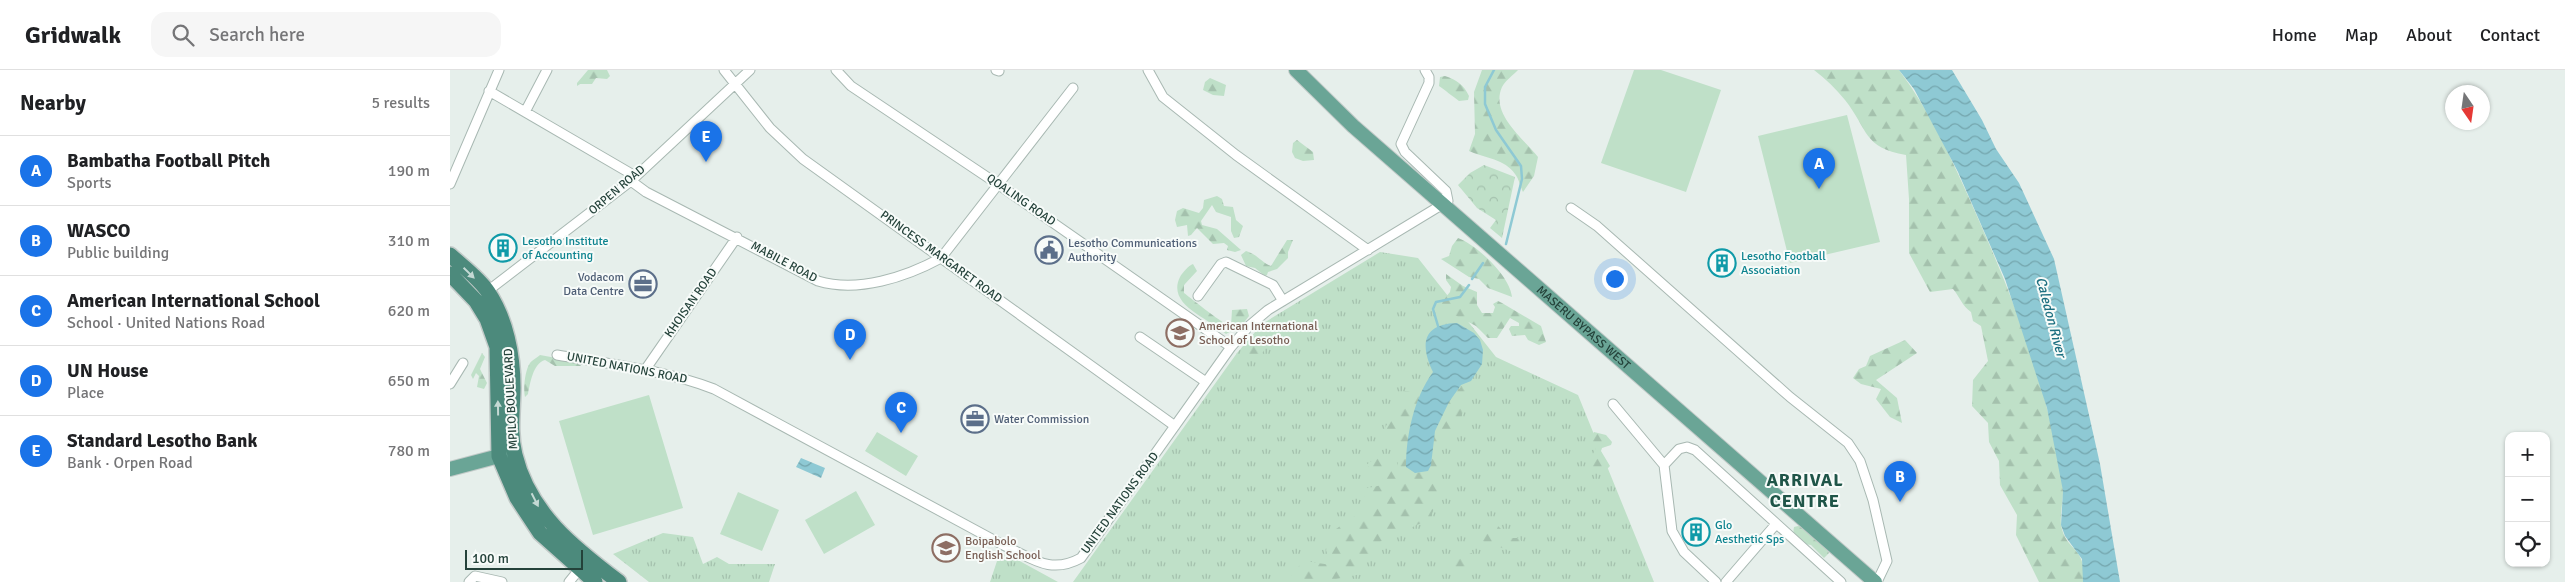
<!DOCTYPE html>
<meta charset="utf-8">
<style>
body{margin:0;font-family:Signika,sans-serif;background:#f6f6f6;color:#202124}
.controls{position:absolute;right:15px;bottom:15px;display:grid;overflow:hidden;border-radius:10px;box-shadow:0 1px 4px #0004}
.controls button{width:45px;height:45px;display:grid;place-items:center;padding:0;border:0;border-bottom:1px solid #e0e0e0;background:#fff;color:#202124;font:25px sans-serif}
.compass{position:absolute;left:1995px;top:15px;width:45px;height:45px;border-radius:50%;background:#fff;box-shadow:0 1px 4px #0004;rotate:167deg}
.scale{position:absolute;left:15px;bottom:12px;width:118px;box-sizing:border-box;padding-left:5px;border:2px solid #24423a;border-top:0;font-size:14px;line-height:18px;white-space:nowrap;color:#24423a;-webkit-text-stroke:4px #f7fbf9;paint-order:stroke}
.you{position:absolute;left:1164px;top:208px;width:18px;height:18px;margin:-12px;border:4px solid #fff;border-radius:50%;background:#1a73e8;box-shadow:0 0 0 8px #1a73e833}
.badge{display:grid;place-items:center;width:32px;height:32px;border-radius:50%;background:#1a73e8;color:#fff;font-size:16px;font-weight:700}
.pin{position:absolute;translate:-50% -41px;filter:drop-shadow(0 1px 2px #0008)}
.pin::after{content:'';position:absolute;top:26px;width:18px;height:15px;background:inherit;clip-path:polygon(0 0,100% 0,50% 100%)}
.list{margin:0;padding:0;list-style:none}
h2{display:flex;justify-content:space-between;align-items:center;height:65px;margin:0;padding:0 20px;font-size:21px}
h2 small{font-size:16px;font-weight:400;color:#757577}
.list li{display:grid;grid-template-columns:32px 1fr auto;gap:15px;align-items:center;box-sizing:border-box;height:70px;padding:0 20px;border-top:1px solid #e0e0e0}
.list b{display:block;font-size:19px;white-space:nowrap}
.list p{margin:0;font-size:16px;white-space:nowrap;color:#757577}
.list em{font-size:16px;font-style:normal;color:#757577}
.icon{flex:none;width:28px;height:28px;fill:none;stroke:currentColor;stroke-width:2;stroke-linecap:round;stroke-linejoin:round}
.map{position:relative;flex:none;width:2115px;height:512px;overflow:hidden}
header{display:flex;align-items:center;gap:30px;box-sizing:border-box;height:70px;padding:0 25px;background:#fff;border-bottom:1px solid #e0e0e0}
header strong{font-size:24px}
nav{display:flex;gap:28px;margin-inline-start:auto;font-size:18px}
.search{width:350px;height:45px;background:#f6f6f6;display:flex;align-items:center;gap:12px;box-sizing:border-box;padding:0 18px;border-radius:15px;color:#757577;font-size:19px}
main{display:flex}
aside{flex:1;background:#fff}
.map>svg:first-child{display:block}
.grass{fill:url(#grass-tufts)}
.forest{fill:url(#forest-firs)}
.park{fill:url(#park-crowns)}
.pitch{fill:#bfe0c8}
.water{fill:url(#water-waves)}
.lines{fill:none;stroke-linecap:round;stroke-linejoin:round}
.stream{stroke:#8ec9d4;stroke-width:2.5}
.minor-casing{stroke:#a8b8b2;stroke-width:11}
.primary-casing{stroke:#c2cac8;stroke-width:16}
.trunk-casing{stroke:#c2cac8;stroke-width:18}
.minor{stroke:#fff;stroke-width:9}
.primary{stroke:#6aa596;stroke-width:14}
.trunk{stroke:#4c8a7c;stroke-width:15}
.oneway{fill:#c4d9d4}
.labels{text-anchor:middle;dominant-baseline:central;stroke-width:4;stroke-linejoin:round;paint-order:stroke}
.street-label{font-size:12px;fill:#24423a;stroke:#f7fbf9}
.culture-label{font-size:12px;fill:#0d838f;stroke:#f7fbf9;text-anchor:start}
.service-label{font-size:12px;fill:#4e5e75;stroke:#f7fbf9;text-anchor:start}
.education-label{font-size:12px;fill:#785e54;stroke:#f7fbf9;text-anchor:start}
.water-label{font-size:14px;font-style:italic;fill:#1c6f80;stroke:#f7fbf9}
.district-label{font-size:18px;font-weight:bold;letter-spacing:1px;fill:#1f5548;stroke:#f7fbf9}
</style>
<header>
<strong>Gridwalk</strong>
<div class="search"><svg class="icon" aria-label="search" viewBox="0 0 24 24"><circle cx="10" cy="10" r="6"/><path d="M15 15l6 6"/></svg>Search here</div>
<nav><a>Home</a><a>Map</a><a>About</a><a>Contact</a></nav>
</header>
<main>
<aside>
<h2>Nearby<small>5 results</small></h2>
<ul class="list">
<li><span class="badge">A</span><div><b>Bambatha Football Pitch</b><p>Sports</p></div><em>190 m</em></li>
<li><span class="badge">B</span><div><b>WASCO</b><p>Public building</p></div><em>310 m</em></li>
<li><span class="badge">C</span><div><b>American International School</b><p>School · United Nations Road</p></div><em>620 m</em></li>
<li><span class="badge">D</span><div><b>UN House</b><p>Place</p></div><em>650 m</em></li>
<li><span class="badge">E</span><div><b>Standard Lesotho Bank</b><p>Bank · Orpen Road</p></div><em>780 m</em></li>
</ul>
</aside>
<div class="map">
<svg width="2115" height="512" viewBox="0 0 2115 512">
<defs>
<pattern id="grass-tufts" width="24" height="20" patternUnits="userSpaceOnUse" patternTransform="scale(1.25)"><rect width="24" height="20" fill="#bfe0c8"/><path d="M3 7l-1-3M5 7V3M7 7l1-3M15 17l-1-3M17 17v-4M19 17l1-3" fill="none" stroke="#a4c1ad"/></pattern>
<pattern id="forest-firs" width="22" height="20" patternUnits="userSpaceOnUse" patternTransform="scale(1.25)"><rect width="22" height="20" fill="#bfe0c8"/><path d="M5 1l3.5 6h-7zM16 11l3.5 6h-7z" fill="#a4c1ad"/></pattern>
<pattern id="park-crowns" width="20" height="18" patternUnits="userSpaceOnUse" patternTransform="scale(1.25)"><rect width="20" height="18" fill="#bfe0c8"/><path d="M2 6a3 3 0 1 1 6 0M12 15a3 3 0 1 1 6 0" fill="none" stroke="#a4c1ad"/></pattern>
<pattern id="water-waves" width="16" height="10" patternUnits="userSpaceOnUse" patternTransform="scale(1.25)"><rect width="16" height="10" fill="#8ec9d4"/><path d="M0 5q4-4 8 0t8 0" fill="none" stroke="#74a5ad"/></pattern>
</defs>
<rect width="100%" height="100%" fill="#e6efeb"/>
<path class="grass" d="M930 182 968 188 1046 287 1128 325 1204 512H623L787 283 812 254Z
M213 463 243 467 253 494 267 487 279 494H325L319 512H199L163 484Z
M555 483 608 512H540L547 491Z"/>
<path class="forest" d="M138 0H157L160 6 157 9 146 8 142 14H130L127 16V13Z
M1032 0H1068C1063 5 1055 11 1052 17 1040 44 1073 68 1088 87L1084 106 1073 122C1070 116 1069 109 1065 104 1055 89 1035 88 1019 81L1025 64 1024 22Z
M1364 0H1449C1480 41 1502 90 1523 137 1556 211 1587 288 1604 368 1608 385 1612 404 1613 421 1613 432 1610 443 1611 455 1616 483 1637 475 1633 512H1589L1566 465 1567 445 1550 415 1549 391 1539 372 1538 353 1522 336 1523 310 1538 291 1531 256 1523 251 1521 242C1512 236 1510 227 1503 219L1480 222 1459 183V129L1456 85C1413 78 1418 59 1395 30 1386 19 1376 9 1364 0Z
M995 6C1007 10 1014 15 1019 26L1018 30 1009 31C1001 25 996 21 989 16L990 7Z
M760 8 776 15 774 26 763 25 753 20 755 12Z
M847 70 863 82 864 90 853 91 845 88 842 82 843 73Z
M767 126 772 129 774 136 783 137 786 150 793 156 789 167 784 168 781 161V147L766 142 762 135 751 151 752 155 767 159 791 180 785 182 777 180 778 176 774 173 763 174 747 158 741 165 738 166 737 155 727 157 725 150 727 141 733 138 749 143 753 138 754 130Z
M1008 168C1027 175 1060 206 1062 227L1038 218 1029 209 1019 207 991 189 999 186 1002 176Z
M837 170H843L838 182V188L827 199 818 202 817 205 815 206 805 198 796 196 791 185 796 181C807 184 812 193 821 196Z
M743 194 747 201 734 215V223C742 229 775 256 781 256L782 240 797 239 799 246 792 255 776 264C759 248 716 235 730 207 732 203 739 195 743 194Z
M996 204 1013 216 1027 222V235L1032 243H1043L1045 237 1043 234 1048 231 1052 233 1091 256 1096 272 1089 275 1078 270 1075 265 1062 266 1059 259 1061 256H1069V253L1060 248 1047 268H1038L1026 256 991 238 989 235 1000 222 1001 217 996 210Z
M811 261 816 264 819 273 808 289 803 292 796 285 794 273Z
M1455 270 1467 283 1426 310 1447 328 1452 353 1440 347 1426 329 1431 319 1411 314 1403 308 1409 299 1416 296 1420 286Z
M32 283 35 287 30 299 37 313 34 319 27 317 29 306 26 303 23 309 21 305Z
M90 285 128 292 131 296H105L95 290C83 293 80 314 78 324L75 327C73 319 75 300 80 293 82 290 87 288 90 285Z
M1021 311 1011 348 1004 364 991 381 992 417 980 449 923 475 911 504 871 512H842V502L855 491 881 495 876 480 886 459 912 441 925 436 908 420 937 414 927 402 916 395 927 387 947 397 950 381 941 373 935 358 955 321 970 322 956 384V397L965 403 978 401C984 389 982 375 985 362 990 343 1003 319 1021 311Z
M1144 362 1156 365 1162 372 1161 375 1152 378 1151 381 1160 396 1153 403C1137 399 1139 390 1146 378L1141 367Z
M1044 452 1052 460H1057L1060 468H1069L1075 476 1071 483C1058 483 1050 474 1037 475L1030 468 1032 459Z
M1348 456 1359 457 1365 470 1372 471 1379 483 1374 488 1361 475C1351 473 1341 471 1344 457Z
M1013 482 1015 485 1022 483 1023 495 1016 502 1020 512H1006L1009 510 1003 494 1008 483Z"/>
<path class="park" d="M1034 95 1065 107 1052 168 1040 158 1046 150 1027 138 1008 115 1020 103Z"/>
<path class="pitch" d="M1184 0H1211L1271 20 1236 122 1151 93Z
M1397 45 1430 172 1340 193 1308 66Z
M199 325 233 438 143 465 109 351Z
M427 362 468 386 456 406 415 381Z
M406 421 425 455 374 484 355 450Z
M288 422 329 440 312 481 270 464Z"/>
<path class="water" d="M1449 0H1502L1532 50 1546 79 1569 113 1604 189 1650 394 1670 512H1633L1632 489 1615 466 1611 455 1613 421 1597 338 1555 209 1508 102 1464 19Z
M1007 253 1024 263 1030 270 1033 280 1032 294 1021 311 1011 315 999 332 985 361 981 395 978 401 965 403 956 397C956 365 964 328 983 302 970 275 972 254 1007 253Z
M351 388 375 398 371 408 346 397Z"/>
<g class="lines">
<path class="stream" d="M1044 0 1035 17V34L1046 60 1071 96 1072 109 1056 174
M1022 209 1033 193
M988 256 983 239 986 232 1010 227 1019 215"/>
<g class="minor-casing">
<path id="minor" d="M274 0 320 58 353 89 725 356
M386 0 401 16 549 115 781 277
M546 0 549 1
M698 0 713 27 786 85 918 180
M39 21 185 106
M75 42 97 0
M181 111 196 122 368 211C408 223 456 207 491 188L623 18
M0 114 49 0
M1121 138 1147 156 1340 327 1398 373 1410 391 1423 430 1437 491 1427 512
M35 223 181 111 300 0
M748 226 771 194 776 192 823 215 833 231
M690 267 756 312
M107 285C160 294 214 300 264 319L553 475C582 488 600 505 631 488L781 277 799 256 818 240 998 131 996 121 955 82 951 74 979 13V7L975 0
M195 300 287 167
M0 314 13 293
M1163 334 1214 395 1222 461 1234 482 1266 512
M1214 395 1229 379 1237 377 1245 380 1391 512
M19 512 25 506 52 512
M119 512 132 496
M1276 512 1326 454"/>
</g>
<g class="primary-casing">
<g id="primary">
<path id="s1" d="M846 0 903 56 1425 512"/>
<path d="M0 399 49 386 65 385"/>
</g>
</g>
<g class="trunk-casing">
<path id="trunk" d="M0 185C12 196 29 208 38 222 56 249 63 285 63 317 63 340 59 362 65 385 79 443 124 478 169 512
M0 204 26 231 37 249 47 277 49 386 67 428 90 463 145 512"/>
</g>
<use href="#minor" class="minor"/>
<use href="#primary" class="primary"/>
<use href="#trunk" class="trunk"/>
</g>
<defs><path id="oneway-solid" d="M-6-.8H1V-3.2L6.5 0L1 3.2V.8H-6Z" transform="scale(1.25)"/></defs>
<g class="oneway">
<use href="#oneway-solid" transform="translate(19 203) rotate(44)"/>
<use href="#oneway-solid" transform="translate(48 338) rotate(-91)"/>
<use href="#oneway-solid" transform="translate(85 430) rotate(63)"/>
</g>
<defs>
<g id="building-ring" transform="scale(1.4375)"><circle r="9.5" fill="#f7fbf9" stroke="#0f9aa8" stroke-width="1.5"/><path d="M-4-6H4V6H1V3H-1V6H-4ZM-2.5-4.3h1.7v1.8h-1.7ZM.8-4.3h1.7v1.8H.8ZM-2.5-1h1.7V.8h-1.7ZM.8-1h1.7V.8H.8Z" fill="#0f9aa8"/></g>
<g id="civic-ring" transform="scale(1.4375)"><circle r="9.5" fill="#f7fbf9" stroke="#5c6f8a" stroke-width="1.5"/><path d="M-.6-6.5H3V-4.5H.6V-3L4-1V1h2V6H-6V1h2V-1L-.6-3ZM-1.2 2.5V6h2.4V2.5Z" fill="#5c6f8a"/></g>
<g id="office-ring" transform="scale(1.4375)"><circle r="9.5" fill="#f7fbf9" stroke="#5c6f8a" stroke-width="1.5"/><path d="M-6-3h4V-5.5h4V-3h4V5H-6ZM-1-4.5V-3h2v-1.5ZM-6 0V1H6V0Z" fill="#5c6f8a"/></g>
<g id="school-ring" transform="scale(1.4375)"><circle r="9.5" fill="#f7fbf9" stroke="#8d6e63" stroke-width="1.5"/><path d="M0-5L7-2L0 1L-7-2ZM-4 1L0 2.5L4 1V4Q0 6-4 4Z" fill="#8d6e63"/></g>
</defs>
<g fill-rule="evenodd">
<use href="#building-ring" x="53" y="178"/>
<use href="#civic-ring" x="599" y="180"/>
<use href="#building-ring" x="1272" y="193"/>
<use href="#office-ring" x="193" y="214"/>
<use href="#school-ring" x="730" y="263"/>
<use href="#office-ring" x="525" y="349"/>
<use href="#building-ring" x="1246" y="462"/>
<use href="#school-ring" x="496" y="478"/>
</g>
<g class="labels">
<g class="street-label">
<text transform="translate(167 120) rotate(-40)">ORPEN ROAD</text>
<text transform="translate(571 130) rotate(35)">QOALING ROAD</text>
<text transform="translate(491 187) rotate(36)">PRINCESS MARGARET ROAD</text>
<text transform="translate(334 192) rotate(28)">MABILE ROAD</text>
<text transform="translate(241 233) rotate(-55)">KHOISAN ROAD</text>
<text stroke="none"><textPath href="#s1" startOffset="386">MASERU BYPASS WEST</textPath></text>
<text transform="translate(177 298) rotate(11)">UNITED NATIONS ROAD</text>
<text transform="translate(61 329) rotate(-93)">MPILO BOULEVARD</text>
<text transform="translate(670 433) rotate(-54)">UNITED NATIONS ROAD</text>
</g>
<g class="culture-label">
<text x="72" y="171">Lesotho Institute<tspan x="72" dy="14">of Accounting</tspan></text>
<text x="1291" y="186">Lesotho Football<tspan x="1291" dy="14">Association</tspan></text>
<text x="1265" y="455">Glo<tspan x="1265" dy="14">Aesthetic Sps</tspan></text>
</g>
<g class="service-label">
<text x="618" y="173">Lesotho Communications<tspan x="618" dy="14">Authority</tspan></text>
<text x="174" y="207" text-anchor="end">Vodacom<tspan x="174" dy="14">Data Centre</tspan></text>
<text x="544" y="349">Water Commission</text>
</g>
<g class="education-label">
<text x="749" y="256">American International<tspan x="749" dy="14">School of Lesotho</tspan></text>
<text x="515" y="471">Boipabolo<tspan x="515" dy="14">English School</tspan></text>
</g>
<g class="water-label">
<text transform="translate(1601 247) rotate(75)">Caledon River</text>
</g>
<g class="district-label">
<text x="1355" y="410">ARRIVAL<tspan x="1355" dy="21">CENTRE</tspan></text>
</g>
</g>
</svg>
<div class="controls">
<button>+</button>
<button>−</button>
<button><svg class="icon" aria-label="locate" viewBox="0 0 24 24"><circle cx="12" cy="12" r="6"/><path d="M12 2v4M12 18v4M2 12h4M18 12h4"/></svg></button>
</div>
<svg class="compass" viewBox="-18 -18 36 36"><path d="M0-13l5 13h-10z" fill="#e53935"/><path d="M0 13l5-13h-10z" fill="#757577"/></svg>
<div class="scale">100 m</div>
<div class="you"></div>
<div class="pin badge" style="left:1369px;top:119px">A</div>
<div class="pin badge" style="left:1450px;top:432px">B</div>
<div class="pin badge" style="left:451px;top:363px">C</div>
<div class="pin badge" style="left:400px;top:290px">D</div>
<div class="pin badge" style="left:256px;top:92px">E</div>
</div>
</main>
